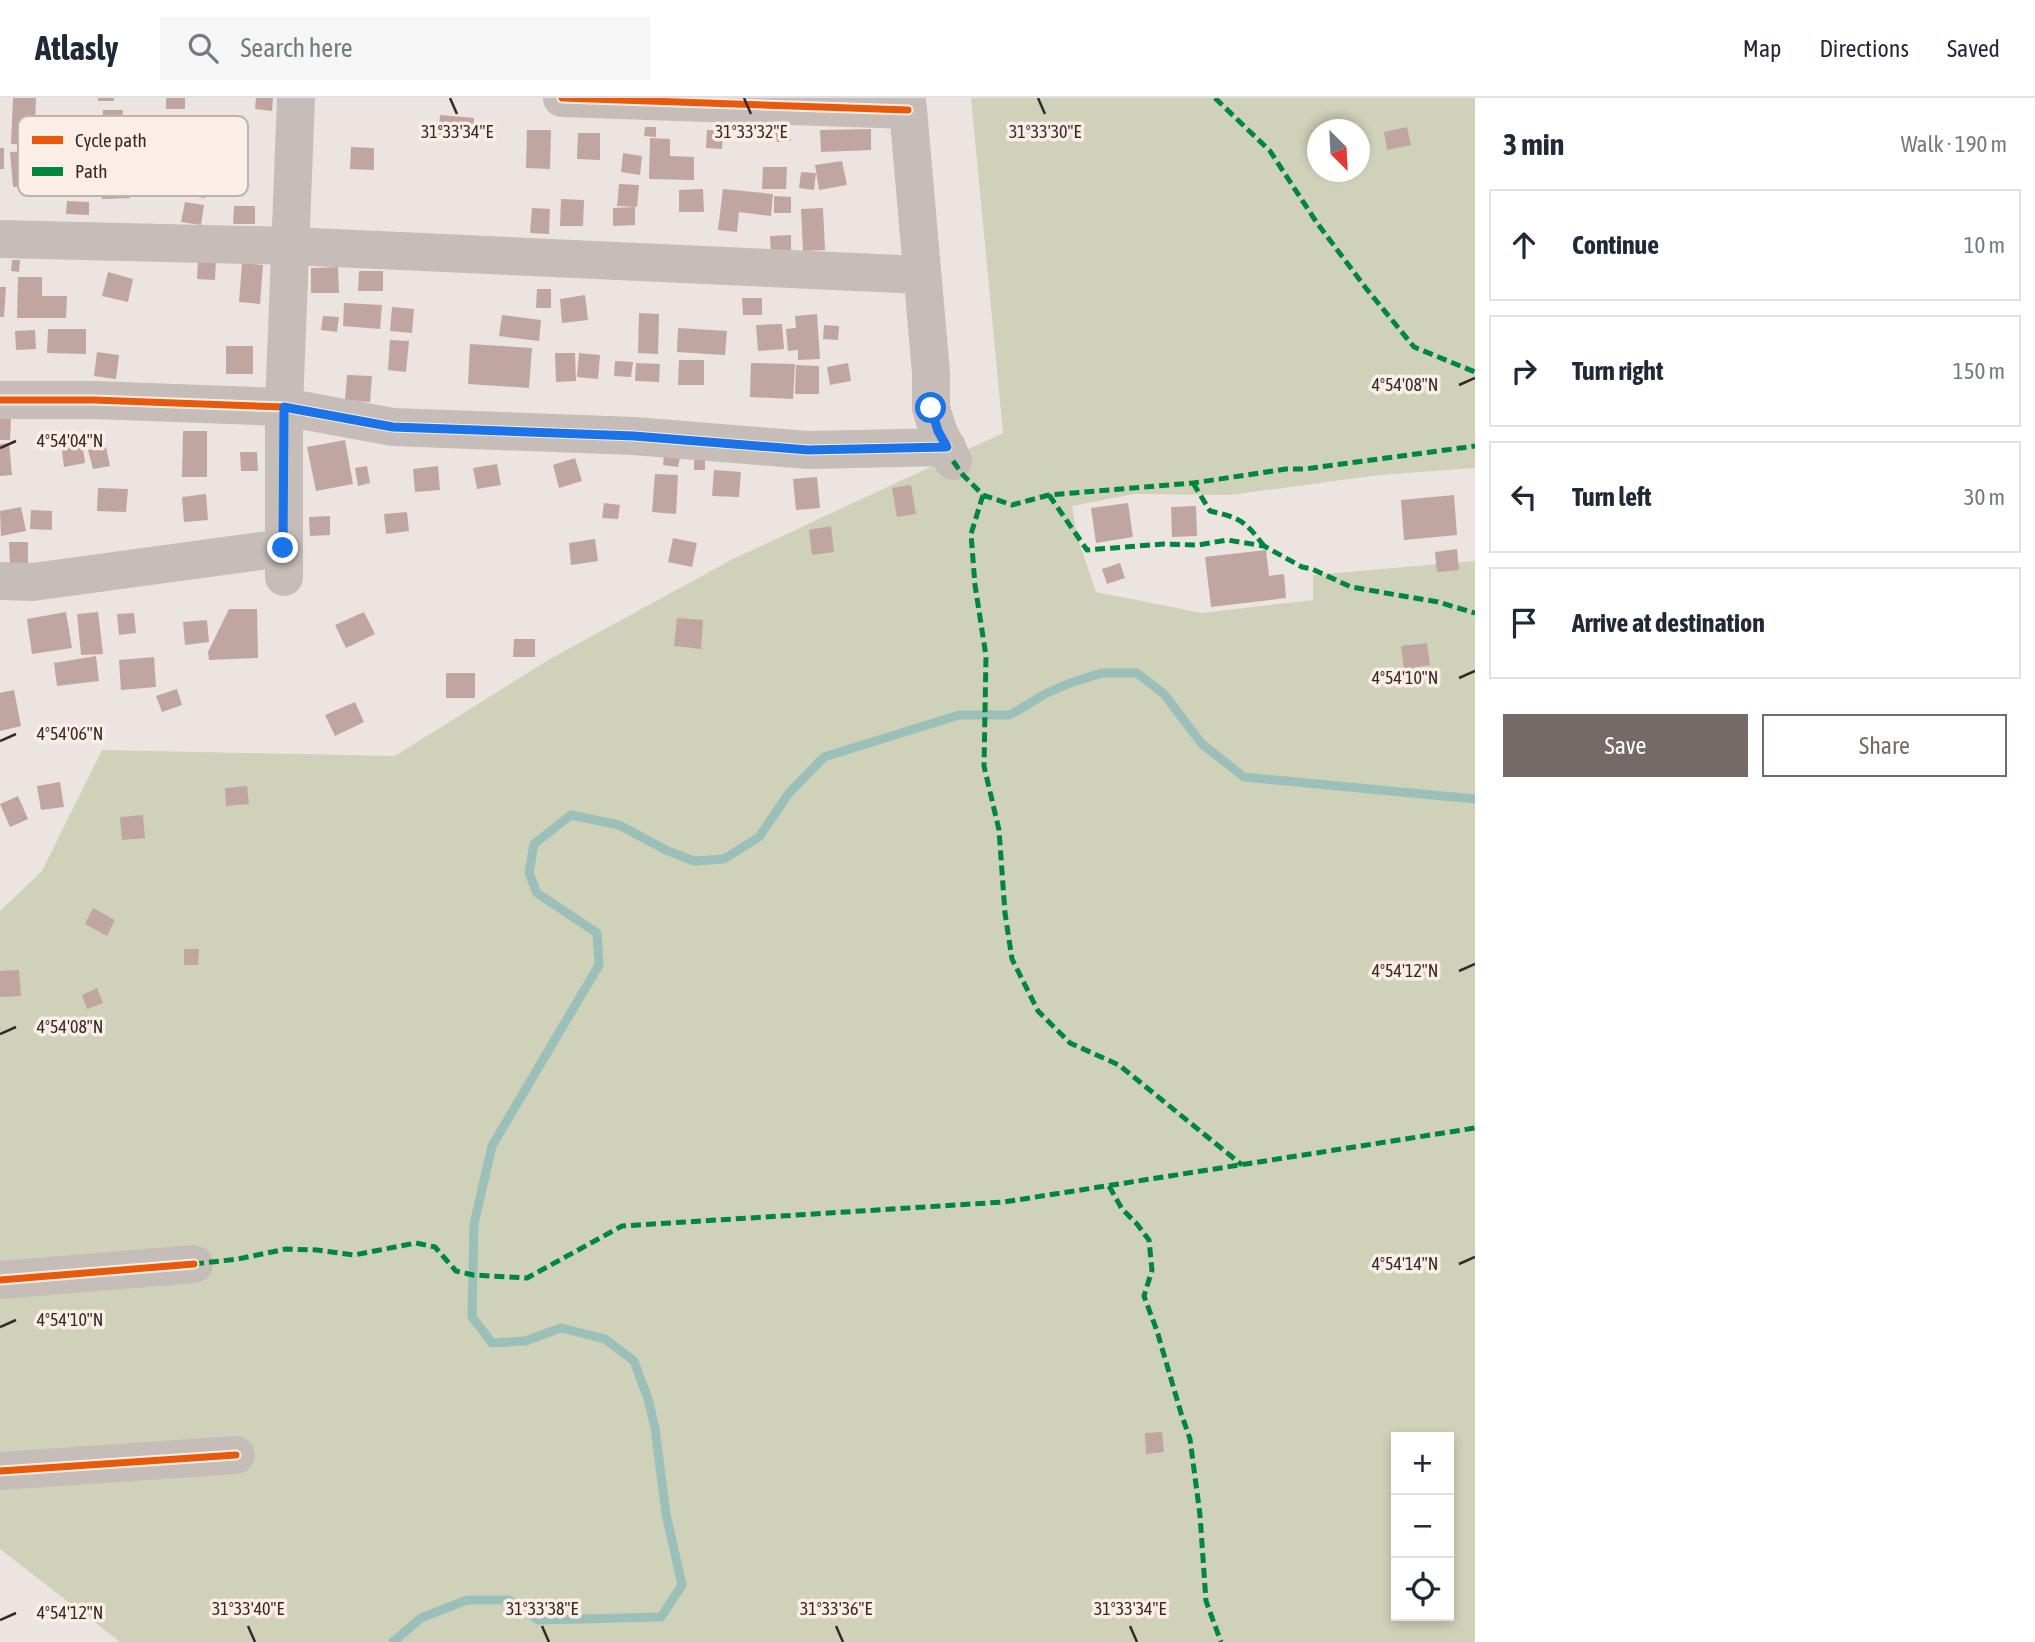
<!DOCTYPE html>
<meta charset="utf-8">
<style>
body{margin:0;font-family:"Asap Condensed",sans-serif;background:#f6f6f7;color:#1f2937}
.controls{position:absolute;right:21px;bottom:21px;display:grid;overflow:hidden;border-radius:0px;box-shadow:0 4px 10px #0003}
.controls button{width:63px;height:63px;display:grid;place-items:center;padding:0;border:0;border-bottom:2px solid #e0e1e3;background:#fff;color:#1f2937;font:35px sans-serif}
.compass{position:absolute;left:1307px;top:21px;width:63px;height:63px;border-radius:50%;background:#fff;box-shadow:0 4px 10px #0003;rotate:156deg}
.stop{position:absolute;width:21px;height:21px;margin:-16px;border:5px solid #1a73e8;border-radius:50%;background:#fff}
.stop.end{background:#1a73e8;border-color:#fff;box-shadow:0 2px 7px #0008}
.list{margin:0;padding:0;list-style:none}
h2{display:flex;justify-content:space-between;align-items:center;height:91px;margin:0;padding:0 28px;font-size:30px}
h2 small{font-size:23px;font-weight:400;color:#747a83}
.list li{display:grid;grid-template-columns:46px 1fr auto;gap:21px;align-items:center;box-sizing:border-box;height:112px;margin:0 14px 14px;padding:0 14px;border:2px solid #e0e1e3;border-radius:0px}
.list b{display:block;font-size:26px;white-space:nowrap}
.list em{font-size:23px;font-style:normal;color:#747a83}
.actions{display:flex;gap:14px;padding:21px 28px}
.actions a{flex:1;padding:16px 0;border:2px solid #766a68;border-radius:0px;text-align:center;font-size:24px;color:#766a68}
.actions .main{background:#766a68;color:#fff}
.icon{flex:none;width:38px;height:38px;fill:none;stroke:currentColor;stroke-width:2;stroke-linecap:round;stroke-linejoin:round}
.map{position:relative;flex:none;width:1475px;height:1544px;overflow:hidden}
header{display:flex;align-items:center;gap:42px;box-sizing:border-box;height:98px;padding:0 35px;background:#fff;border-bottom:2px solid #e0e1e3}
header strong{font-size:33px}
nav{display:flex;gap:38px;margin-inline-start:auto;font-size:24px}
.search{width:490px;height:63px;background:#f6f6f7;display:flex;align-items:center;gap:18px;box-sizing:border-box;padding:0 24px;border-radius:0px;color:#747a83;font-size:26px}
main{display:flex}
aside{flex:1;background:#fff}
.map>svg:first-child{display:block}
.green{fill:#d0d1b9;fill-rule:evenodd}
.lines{fill:none;stroke-linecap:round;stroke-linejoin:round}
.stream{stroke:#9bc0ba;stroke-width:9}
.building{fill:#c1a5a1}
.minor{stroke:#c6bdb8;stroke-width:38}
.quiet{stroke:#00873e;stroke-width:5;stroke-dasharray:10 5;stroke-linecap:butt}
.cycleway-casing{stroke:#faeee6;stroke-width:11}
.cycleway{stroke:#e8590c;stroke-width:7}
.route{stroke:#1a73e8;stroke-width:9}
.ticks{fill:none;stroke:#362927;stroke-width:2.5}
.key{fill:#faeee6;stroke:#bfb3ad;stroke-width:2}
.key-label{font-size:19px;fill:#362927}
.ticks-label{font-size:18px;text-anchor:middle;fill:#362927;stroke:#faeee6;stroke-width:7;stroke-linejoin:round;paint-order:stroke}
</style>
<header>
<strong>Atlasly</strong>
<div class="search"><svg class="icon" aria-label="search" viewBox="0 0 24 24"><circle cx="10" cy="10" r="6"/><path d="M15 15l6 6"/></svg>Search here</div>
<nav><a>Map</a><a>Directions</a><a>Saved</a></nav>
</header>
<main>
<div class="map">
<svg width="1475" height="1544" viewBox="0 0 1475 1544">
<rect width="100%" height="100%" fill="#ece4e0"/>
<path class="green" d="M971 0H1475V370L1379 377 1230 397 1134 396 1072 408 1077 438 1096 494 1202 515 1313 502V477L1475 463V1544H120L0 1451V813L42 773 102 652 395 658 550 561 731 462 1003 335ZM1318 32H1360V74H1318ZM1396 1339H1449V1518H1396Z"/>
<g class="lines">
<path class="stream" d="M393 1544 421 1520 467 1502H509L538 1522 661 1519 682 1487 666 1416 655 1330 648 1301 634 1263 605 1241 561 1230 525 1243 492 1245 472 1219 474 1126 492 1048 599 867 597 835 537 795 529 775 534 746 571 717 619 727 668 753 694 763 724 761 759 739 789 695 824 659 959 617H1010L1045 596 1070 585 1102 575H1137L1164 596 1202 646 1244 679 1475 701"/>
</g>
<path class="building" d="M13 0H36L34 47 11 46Z
M98 0H114V3H98Z
M166 0H185V11H166Z
M256 0H273L272 13 255 11Z
M103 12H123L122 30 141 31 140 52 101 50Z
M440 17 474 20 473 40 438 37Z
M645 29H656V39L644 38Z
M1407 29 1411 47 1387 52 1384 34Z
M789 30 791 43 777 44 775 32Z
M871 31V52L821 54 820 32Z
M527 32H551L550 71 526 70Z
M707 32 723 33 722 51 706 50Z
M578 35H600V62L577 61Z
M650 40 670 41V58L694 59V82L649 81Z
M351 49 374 50V72L350 71Z
M0 50H4V71H0Z
M30 53 33 88 13 89 10 54Z
M623 55 642 58 640 77 621 74Z
M129 60 130 100 102 101 101 61Z
M187 61 210 65 205 100 182 97Z
M842 63 847 87 819 92 815 67Z
M763 69H787L786 91H762Z
M801 74 816 75 814 92 799 90Z
M619 86 639 87 637 109 617 108Z
M703 91 704 114H679V92Z
M723 91 773 96 771 118 739 114 737 134 718 132Z
M774 98 791 99V115H774Z
M561 101 584 102 583 128H560Z
M67 103 89 104V117L66 116Z
M185 104 204 107 201 127 181 124Z
M234 108H255V126H233Z
M635 109V127L613 128V110Z
M532 110 550 111 549 136 530 135Z
M823 110 825 152 803 153 801 111Z
M791 137V157L771 158 770 138Z
M198 161 216 162 215 182 197 181Z
M12 162H20L19 174 11 173Z
M242 165 263 167 260 206 239 204Z
M338 169 339 195H311V170Z
M359 173H383V193H358Z
M108 174 133 181 128 204 102 198Z
M18 179H42V198H67L66 220H17Z
M0 189H6L4 219H0Z
M537 191H551V210H536Z
M585 197 588 222 562 225 560 201Z
M742 200H762V217H743Z
M344 205 382 207 380 231 343 228Z
M392 209 414 211 412 235 390 233Z
M639 215 659 216 658 256 638 255Z
M817 216 820 261 798 262V252L788 253 786 231 796 230 795 218Z
M502 217 541 222 539 243 499 238Z
M323 218 339 219 337 234 321 232Z
M782 226 784 251 758 253 756 227Z
M824 227 839 228 838 242 823 241Z
M678 230 727 233 725 257 677 254Z
M48 231H86V256L47 255Z
M35 232 36 251 16 252 15 233Z
M390 242 409 243 406 274 388 272Z
M470 246 532 250 529 290 468 286Z
M226 248H253V276H226Z
M97 254 119 257 116 281 94 278Z
M555 255H575L576 283 556 284Z
M579 255 600 257 598 281 577 279Z
M679 262H704V287H678Z
M615 263 633 264 631 279 614 278Z
M636 265 660 266 659 284 635 283Z
M751 265 795 266 793 301 750 299Z
M848 265 851 283 830 287 827 269Z
M796 267 819 268V296H795Z
M347 277 372 278 370 304 345 302Z
M0 320H11L10 342H0Z
M183 333H207V379H182Z
M345 342 353 386 316 393 307 349Z
M82 344 85 365 64 369 61 347Z
M9 345 12 377 0 378V346Z
M106 349 110 368 93 371 88 352Z
M240 354H257L258 373H241Z
M705 356V372H694V357Z
M664 357 680 359 678 369 663 367Z
M575 360 582 383 559 390 553 367Z
M497 366 501 387 477 391 473 370Z
M367 368 370 385 358 388 355 370Z
M438 368 440 392 415 394 413 371Z
M714 372 741 374 739 399 712 398Z
M655 376 678 377 676 416 652 414Z
M817 379 820 410 796 412 793 381Z
M911 387 916 416 897 419 892 390Z
M98 390 128 391 126 414 97 413Z
M206 396 208 422 184 424 182 399Z
M1454 397 1457 437 1404 442 1401 402Z
M604 405 620 407 618 421 602 420Z
M1128 405 1133 439 1096 445 1091 410Z
M1196 408 1197 438 1172 439 1171 409Z
M21 409 26 433 1 438 0 413Z
M31 412 52 413V432L30 431Z
M407 414 409 433 386 436 384 416Z
M330 418V437L310 438 309 419Z
M831 428 834 454 812 457 809 432Z
M673 440 697 445 692 469 668 464Z
M595 441 598 463 571 467 569 445Z
M9 444H28V467L10 468Z
M1457 451 1459 472 1437 474 1435 454Z
M1266 452 1269 478 1284 476 1286 500 1211 509 1205 459Z
M1120 465 1125 480 1107 486 1102 471Z
M229 511H257L258 560 209 562 208 554Z
M66 514 72 550 32 556 27 521Z
M98 514 103 556 81 557 77 516Z
M364 514 375 536 346 550 335 527Z
M134 515 136 535 119 537 117 516Z
M677 520 703 522 701 551 674 548Z
M207 522 209 544 185 547 183 524Z
M514 541H535V559H513Z
M1427 545 1430 567 1404 571 1401 548Z
M96 558 99 583 57 588 54 565Z
M154 559 156 589 121 592 119 562Z
M446 575H475V600H446Z
M177 591 182 607 162 614 156 598Z
M14 592 21 628 0 633V595Z
M355 604 364 624 335 638 325 617Z
M60 684 64 709 41 712 37 688Z
M247 688 249 706 226 708 225 690Z
M18 698 28 721 10 729 0 706Z
M143 717 145 740 122 742 120 719Z
M93 810 115 822 107 838 85 826Z
M184 851H199L198 867H184Z
M19 872 21 898 0 899V873Z
M97 890 103 905 87 911 82 897Z
M1162 1334 1164 1354 1146 1356 1145 1335Z"/>
<g class="lines">
<path class="minor" d="M562 0 908 12
M907 0 931 275V310L938 333 953 363
M0 141 291 148 922 177
M0 302H94L284 309 393 329 634 338 808 352 947 349
M284 479V309L296 0
M0 483 33 484 283 450
M0 1182 194 1166
M0 1373 236 1357"/>
<path class="quiet" d="M1215 0 1270 53 1317 125 1365 189 1414 249 1475 274
M953 363 963 377 983 397 1012 407 1049 397 1193 385 1286 371H1305L1475 348
M1193 385 1210 413C1241 420 1245 423 1264 448
M983 397 971 436 975 487 986 558 984 668 999 732 1005 815 1012 861 1038 913 1070 945 1119 967 1242 1067
M1049 397 1087 452 1163 446 1198 447 1227 442 1264 448 1302 469 1312 471 1351 489 1438 504 1475 515
M1109 1088 1122 1111 1137 1126 1149 1142 1152 1172 1144 1198 1157 1233 1181 1315 1190 1341 1200 1417 1206 1503 1221 1544
M194 1166 238 1161 286 1151 317 1152 354 1157 416 1145 435 1149 456 1173 473 1177 527 1180 622 1128 1004 1104 1475 1030"/>
<g class="cycleway-casing">
<path id="cycleway" d="M562 0 908 12
M0 302H94L284 309 393 329 634 338 808 352 947 349
M0 1182 194 1166
M0 1373 236 1357"/>
</g>
<use href="#cycleway" class="cycleway"/>
</g>
<g class="lines">
<path class="route" d="M283 450 284 309 393 329 634 338 808 352 947 349 938 333 931 310"/>
</g>
<path class="ticks" d="M450 0 457 16M744 0 751 16M1038 0 1045 16M1459 287 1475 280M0 350 16 343M1459 580 1475 573M0 643 16 636M1459 873 1475 866M0 936 16 929M1459 1166 1475 1159M0 1229 16 1222M0 1522 16 1515M248 1528 255 1544M542 1528 549 1544M836 1528 843 1544M1130 1528 1137 1544"/>
<rect x="18" y="18" width="230" height="80" rx="10" class="key"/>
<rect x="32" y="38" width="31" height="8" fill="#e8590c"/>
<rect x="32" y="69" width="31" height="9" fill="#00873e"/>
<g class="key-label">
<text x="75" y="49">Cycle path</text>
<text x="75" y="80">Path</text>
</g>
<g class="ticks-label">
<text x="457" y="40">31°33'34"E</text>
<text x="751" y="40">31°33'32"E</text>
<text x="1045" y="40">31°33'30"E</text>
<text x="1405" y="293">4°54'08"N</text>
<text x="70" y="349">4°54'04"N</text>
<text x="1405" y="586">4°54'10"N</text>
<text x="70" y="642">4°54'06"N</text>
<text x="1405" y="879">4°54'12"N</text>
<text x="70" y="935">4°54'08"N</text>
<text x="1405" y="1172">4°54'14"N</text>
<text x="70" y="1228">4°54'10"N</text>
<text x="248" y="1517">31°33'40"E</text>
<text x="542" y="1517">31°33'38"E</text>
<text x="836" y="1517">31°33'36"E</text>
<text x="1130" y="1517">31°33'34"E</text>
<text x="70" y="1521">4°54'12"N</text>
</g>
</svg>
<div class="controls">
<button>+</button>
<button>−</button>
<button><svg class="icon" aria-label="locate" viewBox="0 0 24 24"><circle cx="12" cy="12" r="6"/><path d="M12 2v4M12 18v4M2 12h4M18 12h4"/></svg></button>
</div>
<svg class="compass" viewBox="-18 -18 36 36"><path d="M0-13l5 13h-10z" fill="#e53935"/><path d="M0 13l5-13h-10z" fill="#747a83"/></svg>
<div class="stop" style="left:931px;top:310px"></div>
<div class="stop end" style="left:283px;top:450px"></div>
</div>
<aside>
<h2>3 min<small>Walk · 190 m</small></h2>
<ul class="list">
<li><svg class="icon" aria-label="ahead" viewBox="0 0 24 24"><path d="M12 20V5M6 11l6-6 6 6"/></svg><div><b>Continue</b></div><em>10 m</em></li>
<li><svg class="icon" aria-label="right" viewBox="0 0 24 24"><path d="M7 20v-9h11M14 6l5 5-5 5"/></svg><div><b>Turn right</b></div><em>150 m</em></li>
<li><svg class="icon" aria-label="left" viewBox="0 0 24 24"><path d="M17 20v-9H6M10 6l-5 5 5 5"/></svg><div><b>Turn left</b></div><em>30 m</em></li>
<li><svg class="icon" aria-label="arrive" viewBox="0 0 24 24"><path d="M6 21V4h12l-3 4 3 4H6"/></svg><div><b>Arrive at destination</b></div></li>
</ul>
<div class="actions"><a class="main">Save</a><a>Share</a></div>
</aside>
</main>
